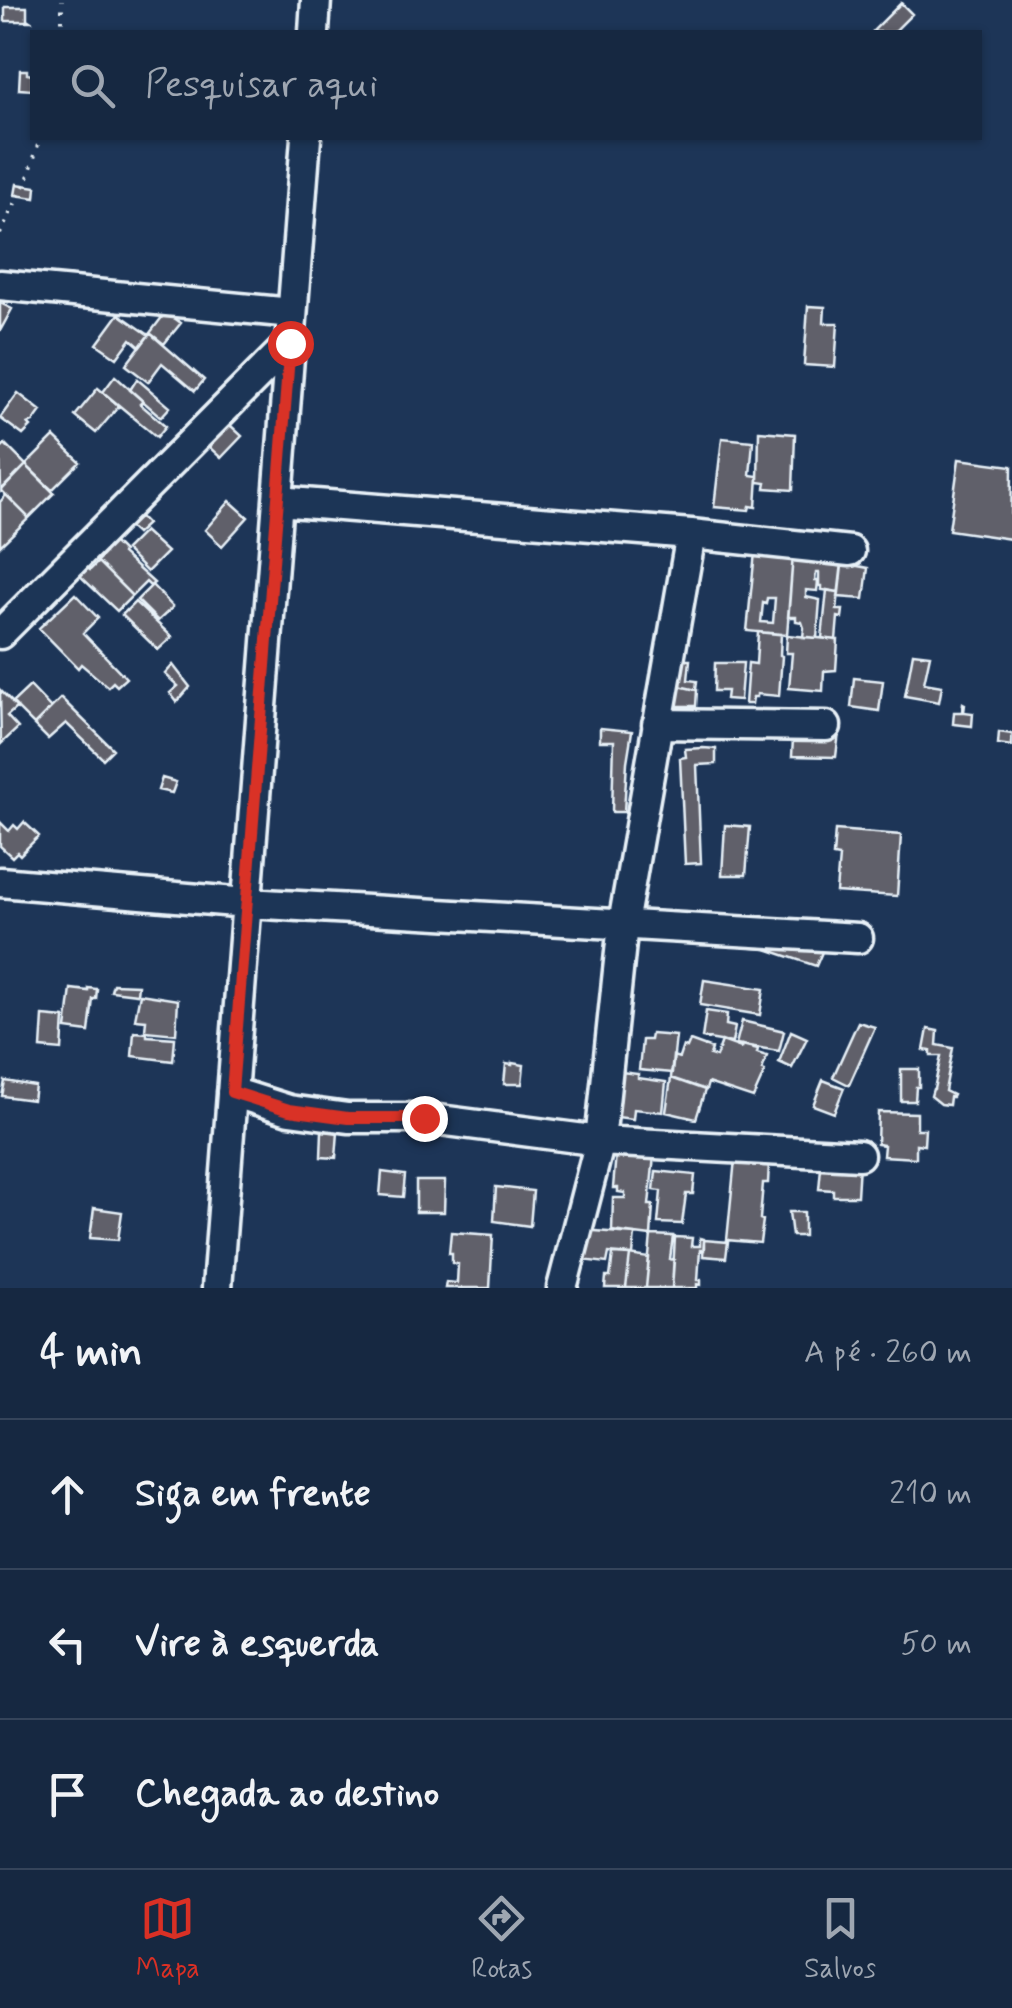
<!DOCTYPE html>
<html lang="pt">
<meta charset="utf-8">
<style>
body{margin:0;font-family:Mynerve,sans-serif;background:#23344c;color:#f1f3f6}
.stop{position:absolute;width:30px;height:30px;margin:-22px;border:8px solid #d93025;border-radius:50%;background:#fff}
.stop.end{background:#d93025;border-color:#fff;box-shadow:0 2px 10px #0008}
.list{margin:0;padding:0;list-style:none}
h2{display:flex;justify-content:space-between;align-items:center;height:130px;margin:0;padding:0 40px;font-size:42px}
h2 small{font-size:32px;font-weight:400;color:#9ea6b1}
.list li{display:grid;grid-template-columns:65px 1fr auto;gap:30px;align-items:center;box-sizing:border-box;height:150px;padding:0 40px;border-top:2px solid #35445a}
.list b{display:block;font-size:38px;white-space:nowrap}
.list em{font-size:32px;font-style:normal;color:#9ea6b1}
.icon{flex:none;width:55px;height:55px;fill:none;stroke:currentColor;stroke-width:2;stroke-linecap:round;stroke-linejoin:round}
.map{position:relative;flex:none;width:1012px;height:1288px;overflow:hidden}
.search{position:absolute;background:#162841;box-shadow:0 2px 8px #0004;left:30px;right:30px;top:30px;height:110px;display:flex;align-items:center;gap:25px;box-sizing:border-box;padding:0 35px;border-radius:0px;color:#9ea6b1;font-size:38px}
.sheet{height:580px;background:#162841}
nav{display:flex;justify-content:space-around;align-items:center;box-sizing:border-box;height:140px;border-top:2px solid #35445a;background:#162841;font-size:28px;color:#9ea6b1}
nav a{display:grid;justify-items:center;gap:5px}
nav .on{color:#d93025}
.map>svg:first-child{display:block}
.building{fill:#60606a;stroke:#e8f1f8;stroke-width:2.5;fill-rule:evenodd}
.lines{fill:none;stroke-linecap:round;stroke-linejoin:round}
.street-casing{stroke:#e8f1f8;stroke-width:35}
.path{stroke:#e8f1f8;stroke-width:4;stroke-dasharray:2.5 8;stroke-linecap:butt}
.street{stroke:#1d3557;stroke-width:28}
.route{stroke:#d93025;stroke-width:12}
</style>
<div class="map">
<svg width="1012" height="1288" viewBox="0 0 1012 1288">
<rect width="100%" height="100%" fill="#1d3557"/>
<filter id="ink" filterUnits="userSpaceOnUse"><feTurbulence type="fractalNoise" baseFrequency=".01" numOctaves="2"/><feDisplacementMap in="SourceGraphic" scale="20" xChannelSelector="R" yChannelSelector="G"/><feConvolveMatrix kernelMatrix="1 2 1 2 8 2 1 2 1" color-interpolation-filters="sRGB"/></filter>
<g filter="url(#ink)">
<path class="building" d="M901 3 912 14 894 32H874L873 31Z
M5 7H27V19L30 21H5Z
M20 70H27V74L32 75V90L19 89Z
M17 184 36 187 35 198 15 195Z
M0 303 12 309 0 331Z
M808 306 825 307 824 323H838L835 367 804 365Z
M166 312 181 323 164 344 150 333Z
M119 314 149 335 140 347 131 339 117 358 97 344Z
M150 333 204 380 195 391 162 363 148 382 126 365Z
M115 376 143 401 140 404 166 426 157 437 103 392Z
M137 379 170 407 161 417 130 390Z
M98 388 119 406 96 433 75 416Z
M18 393 41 411 33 422 28 424 31 427 23 435 0 418Z
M230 425 242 436 221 458 209 447Z
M759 431 795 434 793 490 765 488 766 483 758 482Z
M54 437 80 462 52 490 26 465Z
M722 438 753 441 750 475 758 476 756 507 750 506 749 510 714 507Z
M5 444 26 465 1 491 0 449Z
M959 459 1012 466 1011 539 949 530Z
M26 465 54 493 29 518 1 490Z
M6 495 29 518 0 546V502Z
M230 501 248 517 222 546 205 530Z
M135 512 147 524 136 534 124 523Z
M144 531 167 552 147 572 125 550Z
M110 539 123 552 122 554 154 583 150 586 146 582 132 596 97 561 104 554 100 549Z
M755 552 793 555 787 635 747 631ZM767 598H775L773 623 761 622 763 603 766 604Z
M793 555 843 557 839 592 822 590V586H819V573H816L815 581H818L817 591 806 590V597L820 600 817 638 803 637 804 628 802 622 796 621V617H788Z
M98 562 132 596 117 611 78 574 85 566 90 570Z
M842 563 868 568 864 599 838 597Z
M152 585 173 607 158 621 137 600Z
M827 590 839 592 837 610H843L842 618 838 617 836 640 822 638Z
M75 594 98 618 83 633 126 678 117 686 113 682 108 687 81 664 78 668 39 628Z
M135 602 172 637 158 650 122 615Z
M758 632 781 634 780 655 782 656 779 696 757 694V697H753L752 704H745L748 663 756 664Z
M787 635 838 640 836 670 824 671 823 691 789 688 792 653H786Z
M913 653 930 655 924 683 942 686 939 702 905 696Z
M682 660H690L688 680 697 681 696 690 679 686Z
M715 663H743L740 700 726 699 727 691H714Z
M173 665 190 687 177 702 170 693 178 686 165 674Z
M854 678 883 681 879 711 851 707Z
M30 686 51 708 34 725 12 703Z
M679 686 697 690 696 706H677Z
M0 690 17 707 7 716 18 728 1 744Z
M61 698 113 749 103 759 66 723 48 739 34 725Z
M963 703 965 704 964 712 973 713 972 726 953 724 954 712H962Z
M794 722 840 724 836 757 792 756Z
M600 728 632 731 627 762 624 812H612L614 741H600Z
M999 732 1012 734V746L998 744Z
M703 748 716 749V764L697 765 701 863 685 864 680 758 686 757 685 749Z
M162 778 176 782 172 793 158 790Z
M0 822 9 831 14 825 18 829 24 822 39 836 20 855 17 852 12 857 0 846Z
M725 825 750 827 746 875H722Z
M835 830 901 835 897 896 836 892 839 857 833 856Z
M735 932 776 936 822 952 816 966 766 949 733 946Z
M704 980 764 989 760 1015 700 1005Z
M113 984 138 985 137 994 111 991Z
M88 988 97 989 96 999H93L89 1032 66 1029 71 989 88 991Z
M140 994 178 1000 176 1034 145 1031 146 1020 135 1019Z
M706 1011 727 1014 726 1025 735 1027 732 1043 702 1038Z
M43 1016 64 1018 62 1050 41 1048Z
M742 1021 784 1031 779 1051 736 1044Z
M858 1022 875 1027 849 1085 833 1077Z
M928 1029 938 1031 937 1045 953 1048 945 1091 953 1095 952 1097H950L949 1105 941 1104 931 1096 933 1089H934L941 1056H931V1051L924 1050Z
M791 1031 807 1038 792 1068 779 1062Z
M134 1032 147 1033V1036L175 1038 173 1061 132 1056Z
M651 1034 676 1036 672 1073 639 1070 642 1040H650Z
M690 1041 712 1049 710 1055 716 1057 722 1041 741 1048 742 1045 758 1049 757 1053 767 1056 762 1070 765 1071 753 1098 708 1083 706 1090 671 1078 673 1056 679 1058 683 1046 687 1048Z
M512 1063 524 1065 522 1084H504L506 1064 512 1065Z
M901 1069H919V1087H916L915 1101H901Z
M621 1072 638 1074V1078L666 1082 663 1112 634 1109 633 1119 617 1117Z
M671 1078 705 1090 696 1119 666 1112Z
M823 1080 844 1088 834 1113 813 1105Z
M5 1081 35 1086 33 1100 2 1096Z
M878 1112 917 1113V1129H925L924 1145 916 1144V1158L883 1156 884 1145 877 1144Z
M322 1131 338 1132 336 1158 321 1157Z
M616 1153 654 1156 649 1205H653L651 1236 612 1231 613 1198H625V1193L618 1192V1188H613Z
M822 1157 859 1164 857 1196H833V1190L819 1189Z
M735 1159 769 1163 768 1183H763L760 1219 763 1220 760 1243 727 1240Z
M656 1171 695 1175 693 1194H686L682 1224 658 1223 661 1191 654 1190Z
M382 1172 405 1175 403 1197 380 1195Z
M416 1181H445L444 1212H416Z
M496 1187 533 1191 530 1226 494 1221Z
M94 1208 122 1212 118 1240 90 1238Z
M789 1212H804V1236H792Z
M581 1230 635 1234 633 1255 609 1253 607 1263 581 1260Z
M451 1232 493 1235 490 1288H445L446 1282 457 1283 458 1264 452 1263V1253H449Z
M651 1235 673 1236 670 1259 674 1260 672 1288H646Z
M675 1237 692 1238 691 1246H700V1238L704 1239V1250H700L698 1280H701V1285L697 1284V1288H672Z
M704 1240 728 1242 726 1258 703 1256Z
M613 1254 630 1255 626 1288H605L606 1277H610Z
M630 1255 649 1258 646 1288H626Z"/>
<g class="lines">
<g class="street-casing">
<path id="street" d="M314 32 316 0
M0 285 292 313
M278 501 691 534 850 551
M0 634 290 343
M657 724 826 726
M0 882 247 903 858 938
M232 1092 289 1110 348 1118H424L600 1141 859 1155
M217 1288 306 138
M562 1288 600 1141 623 924 691 534"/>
</g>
<path class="path" d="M62 32V0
M0 234 29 175 40 138"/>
<use href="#street" class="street"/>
</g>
</g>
<g class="lines" filter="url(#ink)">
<path class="route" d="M290 343 232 1092 289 1110 348 1118H424"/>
</g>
</svg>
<div class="stop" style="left:290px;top:343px"></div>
<div class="stop end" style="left:424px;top:1118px"></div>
<div class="search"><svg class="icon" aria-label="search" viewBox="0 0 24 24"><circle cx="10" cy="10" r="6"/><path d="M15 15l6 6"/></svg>Pesquisar aqui</div>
</div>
<section class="sheet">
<h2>4 min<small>A pé · 260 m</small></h2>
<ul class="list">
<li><svg class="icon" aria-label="ahead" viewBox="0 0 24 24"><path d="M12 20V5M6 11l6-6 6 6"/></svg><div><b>Siga em frente</b></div><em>210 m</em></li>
<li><svg class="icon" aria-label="left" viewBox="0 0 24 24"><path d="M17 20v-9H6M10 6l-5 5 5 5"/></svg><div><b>Vire à esquerda</b></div><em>50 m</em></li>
<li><svg class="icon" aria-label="arrive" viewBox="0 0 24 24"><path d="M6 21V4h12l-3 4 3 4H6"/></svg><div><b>Chegada ao destino</b></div></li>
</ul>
</section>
<nav>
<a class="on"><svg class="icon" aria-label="map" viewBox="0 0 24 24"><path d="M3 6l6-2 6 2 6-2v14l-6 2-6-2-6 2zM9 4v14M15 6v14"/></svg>Mapa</a>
<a><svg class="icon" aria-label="directions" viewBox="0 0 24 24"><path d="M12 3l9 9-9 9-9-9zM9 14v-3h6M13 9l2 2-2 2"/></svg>Rotas</a>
<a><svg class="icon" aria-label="saved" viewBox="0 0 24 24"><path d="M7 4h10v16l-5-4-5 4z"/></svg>Salvos</a>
</nav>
